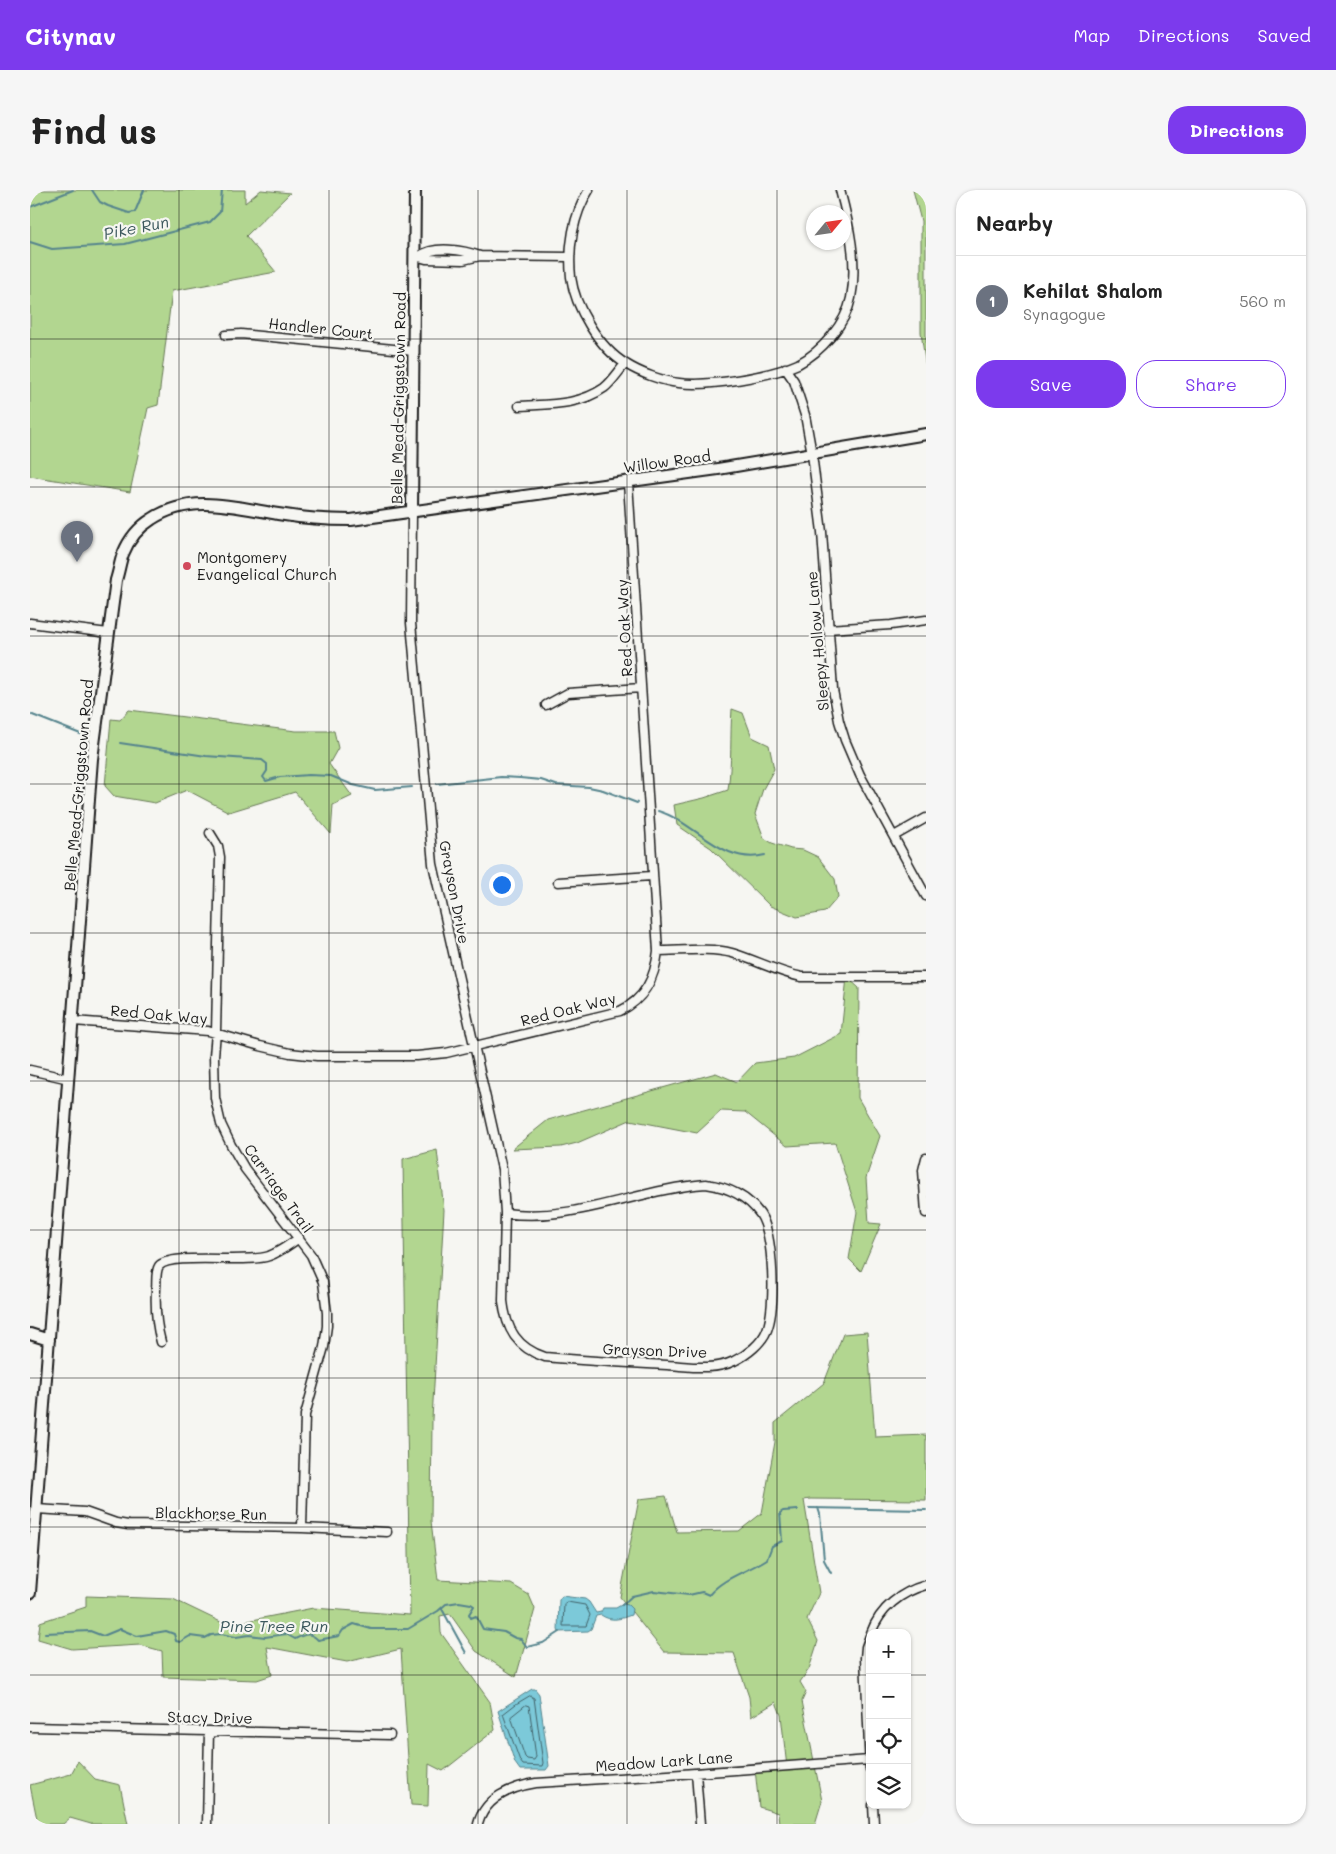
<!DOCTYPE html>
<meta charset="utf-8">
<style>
body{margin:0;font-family:Mali,sans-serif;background:#f6f6f6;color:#222}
.controls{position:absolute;right:15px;bottom:15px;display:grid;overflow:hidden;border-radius:10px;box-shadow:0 1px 4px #0004}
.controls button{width:45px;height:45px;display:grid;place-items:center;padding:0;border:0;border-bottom:1px solid #e0e0e0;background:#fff;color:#222;font:25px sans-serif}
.compass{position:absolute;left:776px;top:15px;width:45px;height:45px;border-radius:50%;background:#fff;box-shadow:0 1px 4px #0004;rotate:61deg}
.you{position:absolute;left:471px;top:694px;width:18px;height:18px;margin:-12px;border:4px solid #fff;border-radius:50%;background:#1a73e8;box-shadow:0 0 0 8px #1a73e833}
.badge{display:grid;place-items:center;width:32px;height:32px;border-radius:50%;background:#7c3aed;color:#fff;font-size:16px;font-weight:700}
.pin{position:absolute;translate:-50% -41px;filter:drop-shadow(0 1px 2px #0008)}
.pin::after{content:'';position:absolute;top:26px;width:18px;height:15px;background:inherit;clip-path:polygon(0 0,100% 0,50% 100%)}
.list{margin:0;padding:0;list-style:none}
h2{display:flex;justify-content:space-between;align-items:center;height:65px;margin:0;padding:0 20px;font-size:21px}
h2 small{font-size:16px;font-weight:400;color:#767676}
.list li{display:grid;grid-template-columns:32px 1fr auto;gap:15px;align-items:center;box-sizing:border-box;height:90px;padding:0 20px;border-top:1px solid #e0e0e0}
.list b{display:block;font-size:19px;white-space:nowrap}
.list p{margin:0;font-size:16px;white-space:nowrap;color:#767676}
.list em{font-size:16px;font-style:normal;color:#767676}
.actions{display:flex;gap:10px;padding:15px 20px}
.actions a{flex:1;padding:11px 0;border:1px solid #7c3aed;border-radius:20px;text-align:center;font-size:18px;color:#7c3aed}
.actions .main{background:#7c3aed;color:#fff}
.icon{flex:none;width:28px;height:28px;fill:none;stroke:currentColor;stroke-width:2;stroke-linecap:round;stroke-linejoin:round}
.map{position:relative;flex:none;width:896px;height:1634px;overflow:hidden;border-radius:20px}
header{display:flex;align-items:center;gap:30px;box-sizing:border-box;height:70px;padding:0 25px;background:#7c3aed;color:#fff}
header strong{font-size:24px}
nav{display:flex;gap:28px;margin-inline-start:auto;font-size:18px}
.intro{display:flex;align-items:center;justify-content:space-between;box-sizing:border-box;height:120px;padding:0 30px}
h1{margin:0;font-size:35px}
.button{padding:12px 22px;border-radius:20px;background:#7c3aed;color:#fff;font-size:18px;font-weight:700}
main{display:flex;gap:30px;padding:0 30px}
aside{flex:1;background:#fff;border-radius:20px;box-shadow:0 1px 4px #0004}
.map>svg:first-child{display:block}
.green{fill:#b2d690;stroke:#677956}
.water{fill:#7bc9d9;stroke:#55848d}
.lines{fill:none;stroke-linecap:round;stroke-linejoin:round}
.shore{stroke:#426168;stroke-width:1}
.stream{stroke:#55848d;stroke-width:2}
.street-casing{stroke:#1c1c1c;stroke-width:11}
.secondary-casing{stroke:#1c1c1c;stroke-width:14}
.street{stroke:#f6f6f2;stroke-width:8}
.secondary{stroke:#f6f6f2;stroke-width:10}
.grid{fill:none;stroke:#1c1c1c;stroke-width:1;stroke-opacity:0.55}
.poi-dot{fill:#d1495b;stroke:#f6f6f2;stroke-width:2}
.labels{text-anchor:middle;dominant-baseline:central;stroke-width:4.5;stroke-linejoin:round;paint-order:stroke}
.street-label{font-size:15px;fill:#1c1c1c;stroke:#f6f6f2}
.poi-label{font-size:15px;fill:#1c1c1c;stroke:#f6f6f2;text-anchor:start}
.water-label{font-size:16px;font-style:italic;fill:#3d595e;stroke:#f6f6f2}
</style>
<header>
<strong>Citynav</strong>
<nav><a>Map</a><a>Directions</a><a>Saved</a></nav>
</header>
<div class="intro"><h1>Find us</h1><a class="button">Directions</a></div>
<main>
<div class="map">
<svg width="896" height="1634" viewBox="0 0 896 1634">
<rect width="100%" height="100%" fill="#f6f6f2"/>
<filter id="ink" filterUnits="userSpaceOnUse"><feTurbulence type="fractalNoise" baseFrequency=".02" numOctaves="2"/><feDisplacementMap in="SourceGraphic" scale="10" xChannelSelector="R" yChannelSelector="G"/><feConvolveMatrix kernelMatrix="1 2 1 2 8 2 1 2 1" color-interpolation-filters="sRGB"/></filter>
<g filter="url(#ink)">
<path class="green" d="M8 0H215V13L231 0 260 3 216 46 246 82 142 101 128 215 118 218 100 302 0 286V3Z
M883 0H896V178L891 142V31Z
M702 519 713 523 722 547 739 555 744 579 733 599 725 624 734 648 742 653 761 659 773 660 788 667 805 689 808 707 795 722 767 727 740 716 681 658 647 635 644 615 674 608 698 600C702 573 700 546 702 519Z
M99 520 266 541H304L308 558 299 574 322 606 303 615 301 644 265 602 199 622 157 600 125 613 84 606 75 596 81 529 90 530Z
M817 787 829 798 828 908 850 946 836 988 839 1033 851 1034 831 1081 819 1069 827 1022 805 953 757 956 715 922 691 921 667 943 600 930 547 953 531 957 482 959 518 930 686 883 707 892 725 873 764 868 811 844Z
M407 960 414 1020 402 1229 401 1331 408 1390 481 1394 499 1405 505 1419 486 1487 446 1461 420 1424 410 1426 411 1443 460 1512 465 1540 413 1581 399 1574 398 1616 381 1615 371 1459 317 1472 237 1457 242 1485 227 1490 133 1487 132 1461 110 1455 42 1459 8 1449 10 1432 56 1417V1406L143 1409 197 1435 283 1418 380 1425 373 969Z
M837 1142 845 1247 896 1245V1310L780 1309 774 1310 789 1403 777 1429 788 1451 779 1479 770 1492 776 1502 772 1511 792 1611 785 1634H749L748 1623 729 1617 725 1579 757 1577 751 1525 746 1512 721 1527 719 1507 704 1463 634 1462 590 1407 609 1309 636 1306 647 1342 709 1341 732 1323 745 1252V1233L794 1193 813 1144Z
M48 1571 65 1589 90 1595 98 1634H61L40 1628 33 1634H8L0 1595 41 1584Z"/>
<path class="water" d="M532 1406 555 1409 559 1412 566 1423 571 1422 573 1418H586L593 1414 598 1415 602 1419 601 1425C591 1429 581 1432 571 1425L566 1426 561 1439 558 1441 529 1442 528 1440 529 1410Z
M502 1499H505L509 1504 519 1576 516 1580H490L485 1573 468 1521Z"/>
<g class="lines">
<path class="shore" d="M537 1412 555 1415 560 1425 556 1436H533L534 1414Z
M500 1506 504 1508 513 1573 512 1576 493 1575 490 1571 473 1524 486 1514Z
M496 1515 499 1516 500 1523 506 1567 504 1570 497 1569 495 1567 481 1527Z"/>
<path class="stream" d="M62 0 70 12 78 16 99 23 105 22 114 0
M0 17 43 0
M0 52 22 59 95 54 180 32 190 22 192 0
M0 524 53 545
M90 553 176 566 232 570 237 574V581L233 587 236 591 250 587 279 585 301 586 323 595 345 600 382 597
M407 594 471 587 490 588 511 590 526 595 559 597 573 600 607 613
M628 621C666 632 692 676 735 665
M779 1318 896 1320
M788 1318 790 1324 794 1370 801 1383
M592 1415 602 1406 624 1401 659 1405 672 1402 679 1405C694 1387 717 1382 737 1369L742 1356 752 1351 750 1323 753 1321 768 1320
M412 1419 436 1463
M15 1443 60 1441 73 1446 90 1439 107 1446 136 1441 144 1444 146 1451 150 1452 160 1446 175 1448 181 1445 191 1444 206 1447 219 1445 235 1447 256 1444 265 1449C275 1444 280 1442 288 1450L309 1446 313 1440 324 1434 341 1439H378L408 1421 416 1414 429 1412 441 1414 444 1416 439 1424 441 1428 446 1426 453 1439 474 1442 485 1448 491 1449 497 1457 513 1453 530 1442"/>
<g class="street-casing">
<path id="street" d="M559 0C543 25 538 58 541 87 545 117 569 158 596 174 610 183 632 191 649 193 679 197 741 186 768 174 791 162 816 134 821 108 828 73 819 34 810 0
M385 66 396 69 433 70 450 66 539 67
M390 66C404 55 434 60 450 66
M196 145 211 144 384 161
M755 178 764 191 775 225 782 264 792 342 803 500 809 531 815 550 830 585 896 706
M489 216C519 214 548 216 574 198 582 192 588 182 595 174
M382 322 381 433 403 674 472 979 475 1023
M0 433 78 443
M797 439 861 435 896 430
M516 515 538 503 611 498
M180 643 188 656 190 667 186 842 184 866 185 908 191 934 201 955 215 979 281 1065 293 1092 297 1123V1136L294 1157 275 1225 272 1338
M864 646 896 628
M528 692 622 686
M628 761C651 761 679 757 702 763 726 770 747 782 772 787H896
M43 831 178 841 230 856 260 863 287 866H387L416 863 590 821C615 809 625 788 628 761L598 292
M0 880 39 889
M896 968 893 980 896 1023
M676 994C698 997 717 1006 730 1024 744 1045 746 1117 737 1140 732 1153 717 1165 704 1171 684 1181 658 1176 637 1175 596 1173 556 1171 515 1167 487 1158 476 1139 473 1111L475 1023C543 1033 608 999 676 994Z
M131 1152C126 1134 125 1118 126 1099 127 1092 125 1082 129 1076 140 1062 219 1074 239 1066 250 1062 260 1054 269 1048
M6 1319 55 1322 86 1333 98 1335 272 1338 357 1342
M841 1443C850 1418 871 1402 896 1395
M840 1446 836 1457 835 1468 840 1579
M0 1537 360 1545
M666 1583 670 1634
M843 1615 844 1634
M177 1634 179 1541
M448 1634C455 1608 481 1597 506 1593L638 1585 839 1570"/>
</g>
<g class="secondary-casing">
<path id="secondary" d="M382 322 385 0
M0 1144 19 1150
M0 1403 62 569 86 390C89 381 90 372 93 364 99 349 109 337 122 329 161 303 205 317 248 324 272 328 296 330 321 330L688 279 896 244"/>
</g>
<use href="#street" class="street"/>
<use href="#secondary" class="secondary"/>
</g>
</g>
<path class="grid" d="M149 0V1634M299 0V1634M448 0V1634M597 0V1634M747 0V1634M0 149H896M0 297H896M0 446H896M0 594H896M0 743H896M0 891H896M0 1040H896M0 1188H896M0 1337H896M0 1485H840M877 1485H896"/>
<circle class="poi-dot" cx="157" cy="376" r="5"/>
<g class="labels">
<g class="street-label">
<text transform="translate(291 138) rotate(6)">Handler Court</text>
<text transform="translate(368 208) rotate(-89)">Belle Mead-Griggstown Road</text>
<text transform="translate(637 271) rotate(-8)">Willow Road</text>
<text transform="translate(594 438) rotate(-93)">Red Oak Way</text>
<text transform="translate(787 451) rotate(-95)">Sleepy Hollow Lane</text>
<text transform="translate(48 595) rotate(-85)">Belle Mead-Griggstown Road</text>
<text transform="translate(425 702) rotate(79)">Grayson Drive</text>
<text transform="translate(538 819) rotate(-14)">Red Oak Way</text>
<text transform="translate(129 824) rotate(5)">Red Oak Way</text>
<text transform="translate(249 998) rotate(54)">Carriage Trail</text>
<text transform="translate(625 1160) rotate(2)">Grayson Drive</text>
<text transform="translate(181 1323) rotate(1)">Blackhorse Run</text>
<text transform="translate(180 1527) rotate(1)">Stacy Drive</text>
<text transform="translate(634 1571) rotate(-4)">Meadow Lark Lane</text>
</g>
<g class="poi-label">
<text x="167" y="367">Montgomery<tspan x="167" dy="17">Evangelical Church</tspan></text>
</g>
<g class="water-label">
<text transform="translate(106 37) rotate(-11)">Pike Run</text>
<text x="244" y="1435">Pine Tree Run</text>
</g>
</g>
</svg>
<div class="controls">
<button>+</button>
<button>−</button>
<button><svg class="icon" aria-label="locate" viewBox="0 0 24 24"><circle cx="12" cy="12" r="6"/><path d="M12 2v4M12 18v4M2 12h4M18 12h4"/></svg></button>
<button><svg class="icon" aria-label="layers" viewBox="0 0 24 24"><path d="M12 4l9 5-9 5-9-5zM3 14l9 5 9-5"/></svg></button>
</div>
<svg class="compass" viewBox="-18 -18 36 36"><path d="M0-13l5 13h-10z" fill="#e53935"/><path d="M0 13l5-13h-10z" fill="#767676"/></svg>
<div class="you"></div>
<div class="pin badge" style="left:47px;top:372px;background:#6b7280">1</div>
</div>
<aside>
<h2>Nearby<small></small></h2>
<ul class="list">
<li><span class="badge" style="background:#6b7280">1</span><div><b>Kehilat Shalom</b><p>Synagogue</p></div><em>560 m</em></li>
</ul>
<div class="actions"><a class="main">Save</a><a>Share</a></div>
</aside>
</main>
